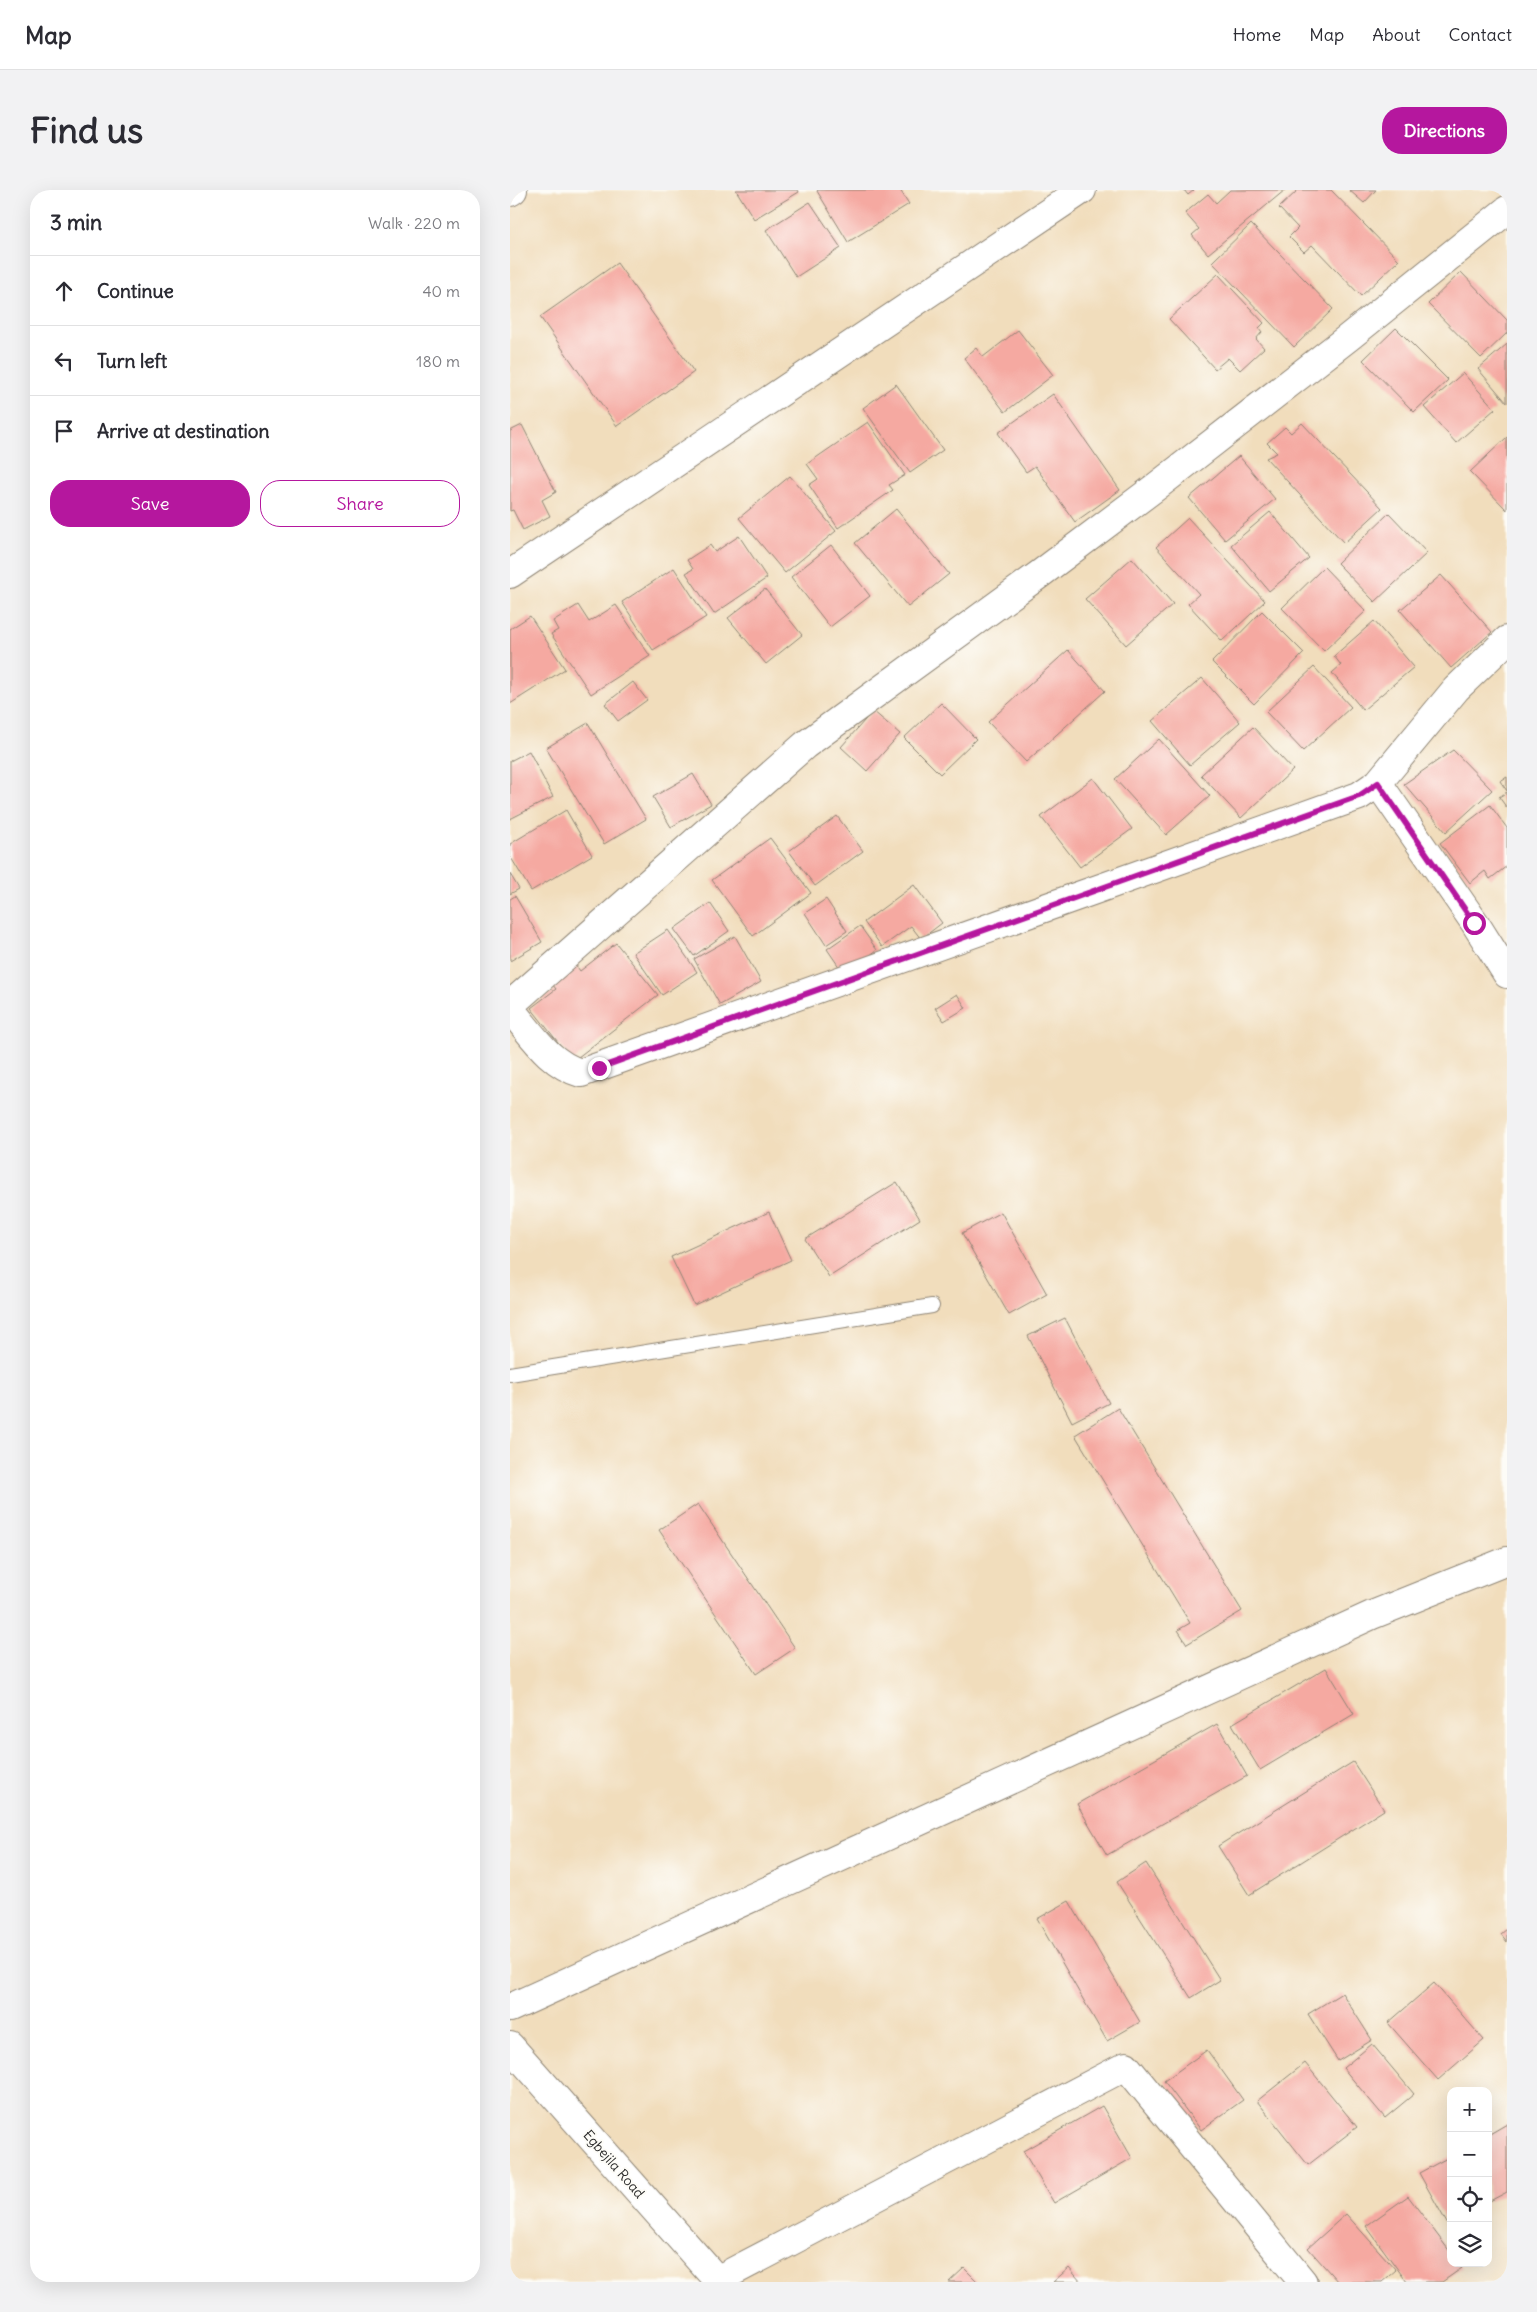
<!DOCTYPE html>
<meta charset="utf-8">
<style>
body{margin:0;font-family:Delius,sans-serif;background:#f2f2f3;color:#2b2b33}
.controls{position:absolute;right:15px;bottom:15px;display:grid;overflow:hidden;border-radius:10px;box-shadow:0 5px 20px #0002}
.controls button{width:45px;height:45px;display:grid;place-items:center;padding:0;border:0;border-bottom:1px solid #e1e1e2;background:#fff;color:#2b2b33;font:25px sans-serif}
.stop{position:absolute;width:15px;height:15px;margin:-11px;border:4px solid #b5179e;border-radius:50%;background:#fff}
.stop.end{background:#b5179e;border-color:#fff;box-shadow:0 1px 5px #0008}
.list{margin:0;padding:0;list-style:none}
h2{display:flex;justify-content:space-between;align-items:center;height:65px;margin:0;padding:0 20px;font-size:21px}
h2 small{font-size:16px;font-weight:400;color:#7c7c81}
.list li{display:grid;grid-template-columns:32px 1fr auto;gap:15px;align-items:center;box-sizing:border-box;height:70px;padding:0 20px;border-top:1px solid #e1e1e2}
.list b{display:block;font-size:19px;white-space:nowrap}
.list em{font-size:16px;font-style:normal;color:#7c7c81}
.actions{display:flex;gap:10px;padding:15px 20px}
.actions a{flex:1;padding:11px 0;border:1px solid #b5179e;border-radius:20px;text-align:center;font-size:18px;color:#b5179e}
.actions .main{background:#b5179e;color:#fff}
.icon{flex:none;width:28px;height:28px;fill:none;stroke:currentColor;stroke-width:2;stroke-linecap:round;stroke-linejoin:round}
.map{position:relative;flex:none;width:997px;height:2092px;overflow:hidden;border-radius:20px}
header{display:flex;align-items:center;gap:30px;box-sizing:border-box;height:70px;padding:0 25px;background:#fff;border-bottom:1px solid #e1e1e2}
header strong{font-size:24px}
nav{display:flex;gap:28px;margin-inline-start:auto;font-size:18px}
.intro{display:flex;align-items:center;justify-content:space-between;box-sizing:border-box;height:120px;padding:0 30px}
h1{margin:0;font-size:35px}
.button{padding:12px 22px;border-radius:20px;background:#b5179e;color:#fff;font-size:18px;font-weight:700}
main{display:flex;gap:30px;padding:0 30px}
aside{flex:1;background:#fff;border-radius:20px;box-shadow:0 5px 20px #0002}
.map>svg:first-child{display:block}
.building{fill:#f5a9a1}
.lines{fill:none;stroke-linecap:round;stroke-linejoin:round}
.service-casing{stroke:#8e8474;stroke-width:16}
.minor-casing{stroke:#8e8474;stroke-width:30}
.tertiary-casing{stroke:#8e8474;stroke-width:30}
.service{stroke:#fff;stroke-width:14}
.minor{stroke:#fff;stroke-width:28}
.tertiary{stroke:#fff;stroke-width:28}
.route{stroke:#b5179e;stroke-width:6}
.labels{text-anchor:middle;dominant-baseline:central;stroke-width:4;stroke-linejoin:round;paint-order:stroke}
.street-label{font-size:14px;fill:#2b2b2b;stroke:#fdfcf7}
</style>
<header>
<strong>Map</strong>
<nav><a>Home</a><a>Map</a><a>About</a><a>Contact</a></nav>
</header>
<div class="intro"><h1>Find us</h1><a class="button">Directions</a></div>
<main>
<aside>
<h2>3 min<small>Walk · 220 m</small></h2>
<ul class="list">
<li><svg class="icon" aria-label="ahead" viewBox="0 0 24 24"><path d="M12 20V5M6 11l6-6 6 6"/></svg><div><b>Continue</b></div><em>40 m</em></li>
<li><svg class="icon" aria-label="left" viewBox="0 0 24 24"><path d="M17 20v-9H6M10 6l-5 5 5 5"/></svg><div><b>Turn left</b></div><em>180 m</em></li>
<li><svg class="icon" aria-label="arrive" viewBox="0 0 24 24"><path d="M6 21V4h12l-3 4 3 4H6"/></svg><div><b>Arrive at destination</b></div></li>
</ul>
<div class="actions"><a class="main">Save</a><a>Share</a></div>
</aside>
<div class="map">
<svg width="997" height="2092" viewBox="0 0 997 2092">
<rect width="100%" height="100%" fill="#fdfcf7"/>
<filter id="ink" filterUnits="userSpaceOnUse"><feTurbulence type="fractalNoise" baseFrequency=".02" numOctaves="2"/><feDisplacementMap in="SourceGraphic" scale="10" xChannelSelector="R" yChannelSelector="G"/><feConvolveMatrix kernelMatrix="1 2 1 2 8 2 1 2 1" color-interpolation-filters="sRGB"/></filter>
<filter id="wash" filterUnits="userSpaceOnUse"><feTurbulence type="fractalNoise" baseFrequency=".0096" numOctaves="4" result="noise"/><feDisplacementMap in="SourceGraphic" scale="20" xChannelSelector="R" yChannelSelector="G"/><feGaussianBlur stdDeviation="1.12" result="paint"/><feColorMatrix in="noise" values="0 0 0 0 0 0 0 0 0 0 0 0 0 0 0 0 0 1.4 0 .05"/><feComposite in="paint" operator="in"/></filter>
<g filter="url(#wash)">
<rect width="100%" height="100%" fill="#f1ddbc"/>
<g id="blocks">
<path class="building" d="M226 0H288L289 2 244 29Z
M308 0H390L399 14 338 52 307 1Z
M674 0H684L678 5Z
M720 0H775L698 64 682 45 689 39 675 23 698 4 706 13Z
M788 0H821L889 70 851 106 802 55 794 62 779 47 788 38 769 18Z
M839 0H866L854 13Z
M300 12 331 58 286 87 256 40Z
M741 34 823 119 784 157 702 72Z
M107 73 184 182 107 236 30 127Z
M951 82 997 130V143L971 168 918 114Z
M708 84 754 133 749 138 752 142 746 149 754 158 730 180 718 168 705 179 659 129Z
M886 138 938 190 904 222 853 170Z
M508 140 543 185 495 222 454 168 466 158 473 167Z
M997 154V213L968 179Z
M953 183 985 219 946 253 914 217Z
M386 194 433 260 400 283 353 218Z
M543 204 610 300 565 332 525 276 516 282 488 243Z
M358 232 395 285 379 295 383 300 328 338 299 295 308 289 297 274Z
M792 233 872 318 834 353 756 268 767 263 757 253 775 237 781 243Z
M12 235 46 302 32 310 40 326 13 340 3 320 0 321V241Z
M997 247V320L960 282Z
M729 266 765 309 715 350 679 308Z
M280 286 326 341 275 383 229 328Z
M386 319 439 384 398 417 345 353Z
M760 322 799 368 759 401 721 355Z
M879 323 917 363 865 412 827 373Z
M678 328 755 411 712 451 678 414 689 404 646 357Z
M229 346 257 388 204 424 176 383 183 379 177 370 200 355 205 362Z
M321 355 360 406 320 437 281 387Z
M622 368 663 414 616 455 575 409Z
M814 377 856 421 814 461 772 418Z
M164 378 196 427 143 460 112 412Z
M931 385 982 442 941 478 890 420Z
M255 399 292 445 256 474 218 428Z
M68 415 79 432 106 415 140 466 81 504 41 444 48 440 43 431Z
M752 421 794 463 744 514 702 472Z
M20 426 55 479 0 514V439Z
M864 431 904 477 853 520 822 483 831 475 824 466Z
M558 460 595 501 516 572 478 532Z
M804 477 841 517 793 561 756 522Z
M692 488 730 532 680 575 642 531Z
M123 492 137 510 108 531 95 514Z
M431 513 466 549 430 584 394 548Z
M363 521 390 544 357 581 331 557Z
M78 533 136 629 94 654 36 558Z
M743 537 783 580 731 628 691 585Z
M649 549 700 606 656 645 605 589Z
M943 560 982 600 936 642 894 594Z
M19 561 43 607 0 629V571Z
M183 584 201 614 161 637 143 607Z
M997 587V601L990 591Z
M583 588 622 639 570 677 531 627Z
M997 602V618L989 607Z
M980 615 997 638V676L980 689 975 681 960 693 930 653Z
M56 620 82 665 21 701 0 666V654Z
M327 626 353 661 305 696 279 661Z
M260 648 301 703 243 746 202 690Z
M0 684 9 699 0 704Z
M404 695 432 733 411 749 401 736 372 757 354 732Z
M5 706 32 752 0 771V709Z
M316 709 337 741 316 755 295 723Z
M200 713 219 741 184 766 164 739Z
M350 736 367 760 334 784 317 759Z
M158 740 187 782 152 805 123 763Z
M225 746 251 792 210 815 184 769Z
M106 753 148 805 63 871 21 818 46 799 39 790 63 771 70 781Z
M447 804 456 818 434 831 425 818Z
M387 992 410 1029 319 1087 295 1049Z
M259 1022 281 1070 184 1115 161 1067Z
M491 1022 537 1104 499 1125 452 1043Z
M555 1128 599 1213 562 1232 518 1146Z
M608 1218 732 1421 677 1454 668 1440 680 1433 565 1245Z
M188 1314 285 1458 246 1484 149 1340Z
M816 1478 844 1524 750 1580 722 1534Z
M707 1534 737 1586 597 1665 567 1614Z
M843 1572 874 1620 739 1705 708 1656Z
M636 1673 710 1790 681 1808 607 1692Z
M559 1711 630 1832 597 1851 527 1729Z
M997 1739V1752L991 1744Z
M924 1793 974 1850 928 1890 878 1833Z
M832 1803 862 1850 828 1871 798 1824Z
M862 1854 904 1904 875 1928 833 1878Z
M697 1860 733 1910 691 1940 654 1891Z
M795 1873 847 1937 798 1975 747 1911Z
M592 1916 622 1968 544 2013 513 1961Z
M997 1934V2002L978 2012V1945Z
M941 1966V2033L938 2035 909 1983Z
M898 2006 941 2063V2073H948L952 2078 932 2092H897L856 2036Z
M836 2024 886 2080 872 2092H828L798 2058Z
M454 2078 468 2092H439Z
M559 2078 571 2092H543Z"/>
</g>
</g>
<g filter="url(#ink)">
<use href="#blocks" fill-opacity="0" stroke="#8e8474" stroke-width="1"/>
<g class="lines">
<g class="service-casing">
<path id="service" d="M0 1184 422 1116"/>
</g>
<g class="minor-casing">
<path id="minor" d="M0 2 3 0
M0 384 572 0
M868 593 965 733 997 784
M0 815 295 555 530 384 647 296 839 147 997 20
M0 819C21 843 39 874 71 883L849 606 868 593 946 499 997 450
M0 1818 862 1425 997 1371
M207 2090 616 1876 793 2092"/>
</g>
<g class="tertiary-casing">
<path id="tertiary" d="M0 1856 209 2092"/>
</g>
<use href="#service" class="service"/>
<use href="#minor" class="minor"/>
<use href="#tertiary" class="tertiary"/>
</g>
</g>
<g class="lines" filter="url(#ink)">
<path class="route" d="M89 878 849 606 868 593 964 733"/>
</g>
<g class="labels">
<g class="street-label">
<text transform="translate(104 1974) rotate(49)">Egbejila Road</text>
</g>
</g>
</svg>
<div class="controls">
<button>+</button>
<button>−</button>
<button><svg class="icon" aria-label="locate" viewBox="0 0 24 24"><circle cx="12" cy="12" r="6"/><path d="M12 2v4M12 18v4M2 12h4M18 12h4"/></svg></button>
<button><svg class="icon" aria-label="layers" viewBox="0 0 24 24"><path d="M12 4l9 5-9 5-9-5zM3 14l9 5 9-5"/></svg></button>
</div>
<div class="stop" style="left:964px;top:733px"></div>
<div class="stop end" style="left:89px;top:878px"></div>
</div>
</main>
